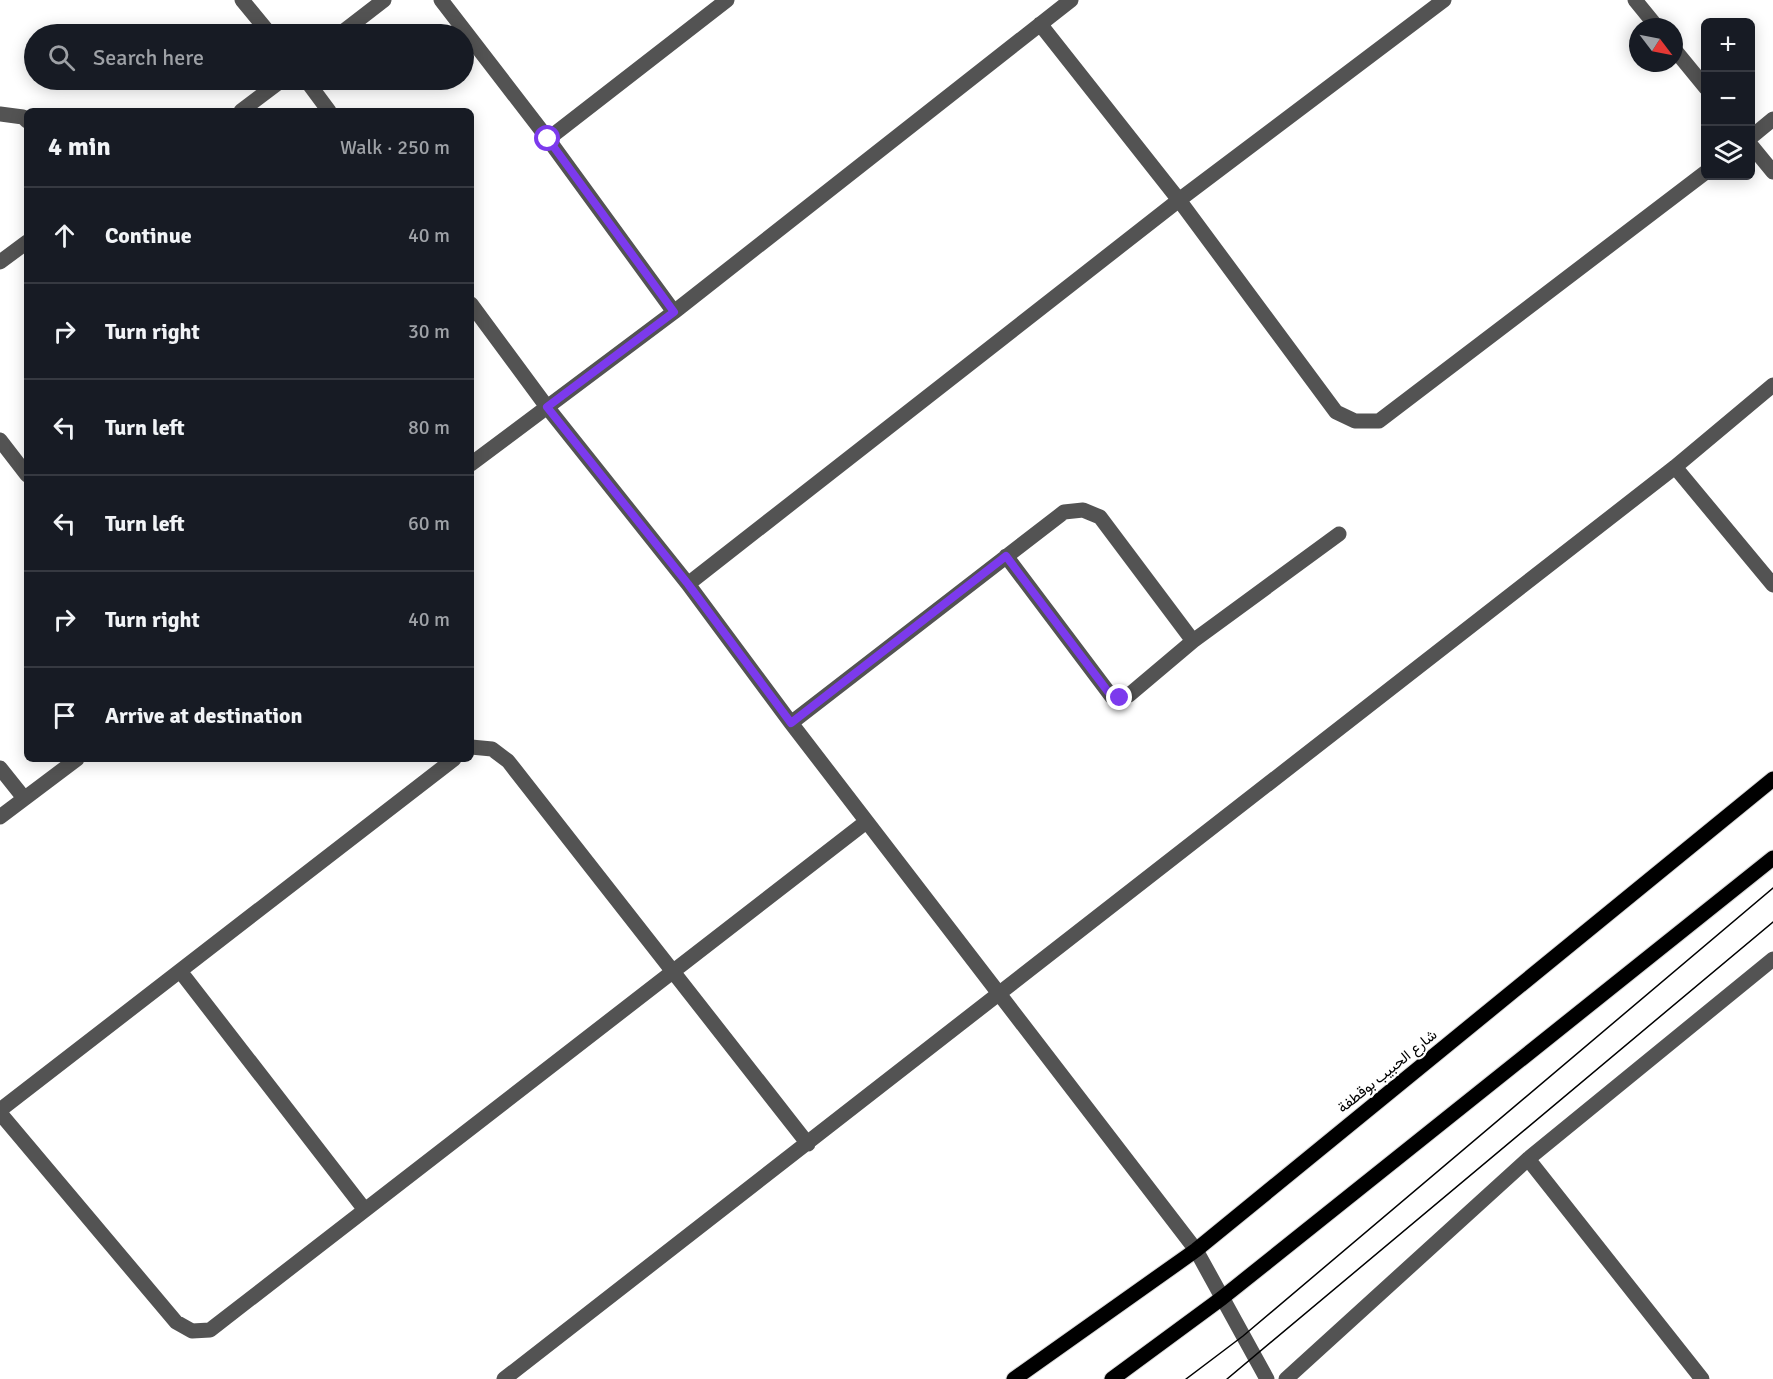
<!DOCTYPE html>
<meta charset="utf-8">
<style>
body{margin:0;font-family:Signika,Vazirmatn,sans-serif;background:#242831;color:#f1f3f6}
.controls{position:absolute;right:18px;top:18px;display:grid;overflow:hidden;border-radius:9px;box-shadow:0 3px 15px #0003}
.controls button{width:54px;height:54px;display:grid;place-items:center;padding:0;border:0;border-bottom:2px solid #363941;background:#171b24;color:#f1f3f6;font:30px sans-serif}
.compass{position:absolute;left:1629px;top:18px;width:54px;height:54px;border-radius:50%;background:#171b24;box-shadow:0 3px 15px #0003;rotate:122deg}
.stop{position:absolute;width:18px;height:18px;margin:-14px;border:4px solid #7c3aed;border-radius:50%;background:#fff}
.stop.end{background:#7c3aed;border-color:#fff;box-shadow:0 2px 6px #0008}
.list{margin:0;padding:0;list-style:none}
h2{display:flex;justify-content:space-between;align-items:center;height:78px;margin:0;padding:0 24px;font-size:26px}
h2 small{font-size:20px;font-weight:400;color:#9ea1a6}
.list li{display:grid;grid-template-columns:39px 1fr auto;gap:18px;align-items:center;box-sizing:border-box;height:96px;padding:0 24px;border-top:2px solid #363941}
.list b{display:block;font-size:22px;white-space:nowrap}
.list em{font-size:20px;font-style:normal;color:#9ea1a6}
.icon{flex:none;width:33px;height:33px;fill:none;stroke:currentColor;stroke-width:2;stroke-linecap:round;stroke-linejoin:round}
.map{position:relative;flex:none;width:1773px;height:1379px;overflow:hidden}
.search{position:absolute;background:#171b24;box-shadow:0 3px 15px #0003;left:24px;top:24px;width:450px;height:66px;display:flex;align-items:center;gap:15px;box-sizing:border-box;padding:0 21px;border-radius:33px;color:#9ea1a6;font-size:22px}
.panel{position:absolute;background:#171b24;box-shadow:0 3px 15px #0003;left:24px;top:108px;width:450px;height:654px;border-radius:9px}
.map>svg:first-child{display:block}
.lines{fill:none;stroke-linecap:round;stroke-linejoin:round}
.major-casing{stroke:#dbdbdb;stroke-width:17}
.minor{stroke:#535353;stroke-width:15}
.major{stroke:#000;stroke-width:15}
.tram{stroke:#000;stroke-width:1.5}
.route{stroke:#7c3aed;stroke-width:8}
.labels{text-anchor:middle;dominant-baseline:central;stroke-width:4.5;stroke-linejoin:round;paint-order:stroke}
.street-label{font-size:15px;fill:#000;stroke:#fff}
</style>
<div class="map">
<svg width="1773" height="1379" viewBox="0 0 1773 1379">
<rect width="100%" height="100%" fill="#fff"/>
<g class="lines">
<g class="major-casing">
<path id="major" d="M1014 1379 1196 1250 1773 779
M1112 1379 1222 1298 1773 858"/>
</g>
<path class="minor" d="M242 0 270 34
M441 0 548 139 674 312
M1635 0 1657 27
M1040 24 1179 200 1336 412 1355 421H1379L1706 172
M340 34 384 0
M1674 49 1706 88
M306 80 329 111
M241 111 282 80
M0 114 23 117 27 121
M1750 138 1773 119
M548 139 727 0
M1750 144 1773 172
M0 262 27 242
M471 304 547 407 688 584 791 723 1196 1250 1267 1379
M0 440 27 475
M471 464 674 312 1071 0
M1675 467 1773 585
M1006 556 1112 697 1129 695 1193 641 1339 534
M688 584 1179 200 1444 0
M791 723 1064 512 1083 510 1100 517 1193 641
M471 747 492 749 508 761 808 1144
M0 768 24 798
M0 817 77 759
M180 971 365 1210
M0 1110 454 759
M0 1113 176 1322 192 1331 210 1330 866 822
M1528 1159 1702 1379
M504 1379 1675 467 1773 385
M1286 1379 1528 1159 1773 959"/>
<use href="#major" class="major"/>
<path class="tram" d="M1186 1379 1243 1336 1773 888
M1227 1379 1773 922"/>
</g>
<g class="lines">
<path class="route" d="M548 139 674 312 547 407 688 584 791 723 1006 556 1112 697 1120 698"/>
</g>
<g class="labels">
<g class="street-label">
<text transform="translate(1387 1071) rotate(-39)">شارع الحبيب بوقطفة</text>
</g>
</g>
</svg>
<div class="controls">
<button>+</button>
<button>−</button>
<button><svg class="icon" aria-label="layers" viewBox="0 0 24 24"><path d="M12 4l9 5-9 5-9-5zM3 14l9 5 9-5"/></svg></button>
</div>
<svg class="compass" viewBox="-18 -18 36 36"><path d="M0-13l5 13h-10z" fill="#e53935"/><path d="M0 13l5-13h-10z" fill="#9ea1a6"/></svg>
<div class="stop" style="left:548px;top:139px"></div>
<div class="stop end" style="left:1120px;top:698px"></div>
<div class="search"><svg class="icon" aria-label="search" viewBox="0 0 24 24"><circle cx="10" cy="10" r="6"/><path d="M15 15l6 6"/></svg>Search here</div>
<section class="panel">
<h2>4 min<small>Walk · 250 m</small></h2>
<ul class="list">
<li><svg class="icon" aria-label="ahead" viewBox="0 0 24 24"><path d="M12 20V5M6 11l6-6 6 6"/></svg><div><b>Continue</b></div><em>40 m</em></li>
<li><svg class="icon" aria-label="right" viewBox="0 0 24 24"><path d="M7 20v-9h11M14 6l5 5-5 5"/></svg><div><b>Turn right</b></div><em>30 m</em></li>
<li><svg class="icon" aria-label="left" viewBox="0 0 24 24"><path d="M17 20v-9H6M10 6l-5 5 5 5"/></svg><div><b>Turn left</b></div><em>80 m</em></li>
<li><svg class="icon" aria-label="left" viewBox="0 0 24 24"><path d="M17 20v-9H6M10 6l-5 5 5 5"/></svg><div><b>Turn left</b></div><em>60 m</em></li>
<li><svg class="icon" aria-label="right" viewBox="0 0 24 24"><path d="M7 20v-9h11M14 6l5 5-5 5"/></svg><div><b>Turn right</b></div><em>40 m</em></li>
<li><svg class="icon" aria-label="arrive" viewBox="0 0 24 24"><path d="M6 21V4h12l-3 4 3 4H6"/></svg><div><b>Arrive at destination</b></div></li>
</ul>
</section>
</div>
